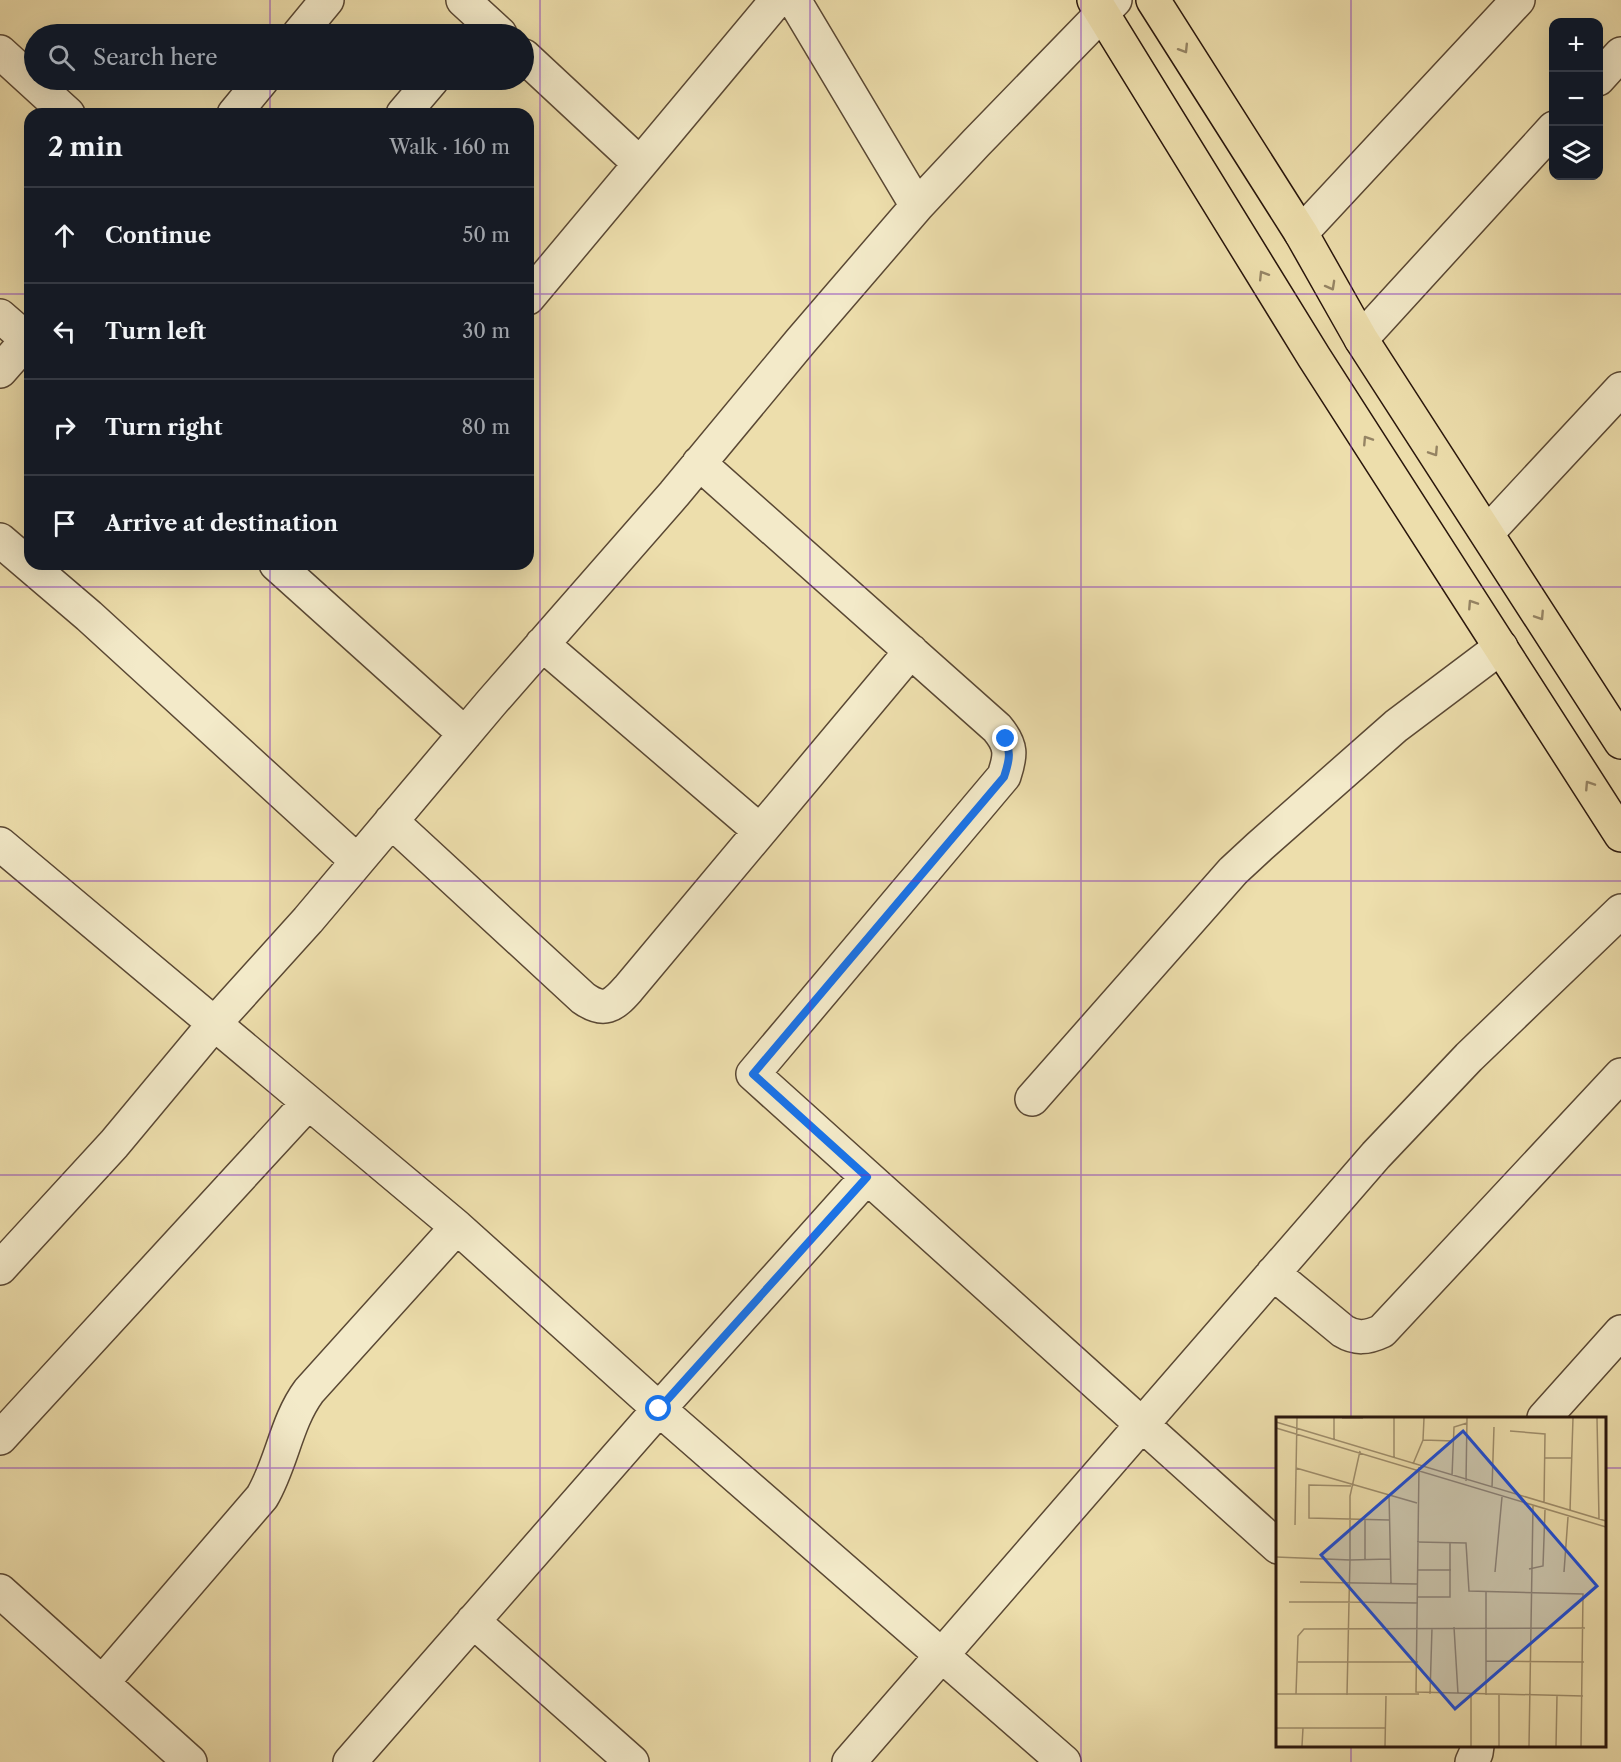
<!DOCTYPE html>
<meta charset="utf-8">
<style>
body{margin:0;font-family:"Libre Caslon Text",serif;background:#242831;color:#f1f3f6}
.controls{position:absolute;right:18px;top:18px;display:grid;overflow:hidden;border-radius:12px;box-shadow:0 6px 24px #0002}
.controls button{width:54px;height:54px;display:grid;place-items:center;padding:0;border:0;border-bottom:2px solid #363941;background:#171b24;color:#f1f3f6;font:30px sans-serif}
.stop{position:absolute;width:18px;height:18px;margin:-14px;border:4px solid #1a73e8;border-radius:50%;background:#fff}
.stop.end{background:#1a73e8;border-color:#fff;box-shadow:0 2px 6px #0008}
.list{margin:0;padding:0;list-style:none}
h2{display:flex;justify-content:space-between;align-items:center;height:78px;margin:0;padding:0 24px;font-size:26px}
h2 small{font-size:20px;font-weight:400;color:#9ea1a6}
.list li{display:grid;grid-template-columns:39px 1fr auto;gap:18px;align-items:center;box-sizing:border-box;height:96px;padding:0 24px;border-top:2px solid #363941}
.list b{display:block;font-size:22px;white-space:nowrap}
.list em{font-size:20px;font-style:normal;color:#9ea1a6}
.icon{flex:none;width:33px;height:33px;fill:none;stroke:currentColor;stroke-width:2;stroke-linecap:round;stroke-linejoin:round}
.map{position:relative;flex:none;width:1621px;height:1762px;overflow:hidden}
.search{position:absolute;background:#171b24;box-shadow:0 6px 24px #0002;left:24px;top:24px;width:510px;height:66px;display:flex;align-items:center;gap:15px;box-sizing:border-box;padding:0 21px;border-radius:33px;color:#9ea1a6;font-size:22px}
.panel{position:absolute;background:#171b24;box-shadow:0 6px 24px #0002;left:24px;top:108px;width:510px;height:462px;border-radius:18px}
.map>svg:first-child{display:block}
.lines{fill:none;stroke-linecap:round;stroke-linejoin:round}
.minor-casing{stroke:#5a4834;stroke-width:36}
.primary-casing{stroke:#29160c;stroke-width:36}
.minor{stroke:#f3eac9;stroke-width:33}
.primary{stroke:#eddeac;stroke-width:33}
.oneway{stroke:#958464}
.route{stroke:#1a73e8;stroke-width:8}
.grid{fill:none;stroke:#7b2cbf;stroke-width:1.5;stroke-opacity:0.55}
.inset-road{fill:none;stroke:#9f8e6c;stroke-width:1.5}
.view{fill:#1d4ed8;fill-opacity:0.15;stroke:#1d4ed8;stroke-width:3}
.inset-edge{fill:none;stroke:#29160c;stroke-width:3}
</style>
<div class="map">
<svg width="1621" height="1762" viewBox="0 0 1621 1762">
<rect width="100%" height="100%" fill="#eddeac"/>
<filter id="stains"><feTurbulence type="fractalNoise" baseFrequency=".00333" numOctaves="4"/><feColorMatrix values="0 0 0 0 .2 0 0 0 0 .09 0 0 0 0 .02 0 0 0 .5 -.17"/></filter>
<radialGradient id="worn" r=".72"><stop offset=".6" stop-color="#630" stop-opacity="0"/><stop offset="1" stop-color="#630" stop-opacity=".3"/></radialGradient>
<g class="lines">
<g class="minor-casing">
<path id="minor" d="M463 0 500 34
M794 0 917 206
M299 34 327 0
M0 52 68 114
M524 56 640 164
M1598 79 1621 54
M234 114 262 80
M403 114 432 80
M1301 233 1518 0
M528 298 777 0
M0 316 30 342
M1361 339 1554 128
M0 371 30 337
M699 463 997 728C1012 746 1011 755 1004 776L753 1074 1278 1547
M1487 533 1621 389
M0 540 89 616 357 861
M276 564 465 734
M542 644 760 831
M391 821 583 998C604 1013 613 1006 628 989L911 651
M0 844 457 1227 659 1409 1064 1762
M1032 1099 1233 871 1260 846 1396 726 1501 647
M0 1268 114 1144 214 1024 308 920 491 703 674 494 800 342 917 206 976 143 1115 0
M1273 1273 1343 1331C1356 1339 1367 1338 1382 1331L1621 1075
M1544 1418 1621 1332
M0 1438 308 1103
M0 1591 190 1762
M473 1621 632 1762
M102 1683 262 1497C282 1463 286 1422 309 1391L457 1227
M350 1762 659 1409 867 1177
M849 1762 1376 1155 1469 1057 1621 911
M1472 1762 1476 1753 1477 1746"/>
</g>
<g class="primary-casing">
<path id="primary" d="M1094 0 1314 357 1621 835
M1153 0 1301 233 1361 339 1621 742"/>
</g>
<use href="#minor" class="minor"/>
<use href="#primary" class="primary"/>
</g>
<defs><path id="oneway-chevron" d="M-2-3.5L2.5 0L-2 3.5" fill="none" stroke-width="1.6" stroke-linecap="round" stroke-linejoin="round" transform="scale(1.5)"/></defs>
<g class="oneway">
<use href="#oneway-chevron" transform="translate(1184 49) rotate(58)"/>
<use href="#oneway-chevron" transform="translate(1263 275) rotate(-122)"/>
<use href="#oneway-chevron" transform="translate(1331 286) rotate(61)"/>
<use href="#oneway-chevron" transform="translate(1367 440) rotate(-123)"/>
<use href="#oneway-chevron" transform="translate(1434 452) rotate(57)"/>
<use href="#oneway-chevron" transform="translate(1472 604) rotate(-123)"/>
<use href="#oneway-chevron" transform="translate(1540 616) rotate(57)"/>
<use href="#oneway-chevron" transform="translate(1589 785) rotate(-123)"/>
</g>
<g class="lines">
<path class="route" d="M659 1409 867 1177 753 1074 1004 777C1009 762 1011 753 1006 739"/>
</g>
<path class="grid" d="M270 0V34M540 0V1762M810 0V1762M1081 0V1762M1351 0V1418M270 80V114M0 294H30M528 294H1621M270 564V1762M0 587H1621M0 881H1621M0 1175H1621M0 1468H1278M1604 1468H1621M1351 1746V1762"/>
<g transform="translate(1276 1417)">
<rect width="330" height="330" fill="#eddeac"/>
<path class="inset-road" d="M66 1H87M321 1 323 102M0 5 330 104M0 11 330 110M234 14 269 17 268 86M58 23V1M147 23 178 24M84 34 74 79V143L114 142M118 40V1M269 41H296M137 47 147 23 148 1M143 50 140 275 307 279M20 51 141 86M176 59 178 10 191 6M190 64 191 1M75 69 33 68V101L113 103M216 71 218 10M113 77 115 166M294 94 297 1M89 103V143M19 108 21 1M141 125 190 126 193 174 307 177 305 329M0 140 74 143 73 185 142 186M253 152 267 149 269 93M141 153H175M219 155 226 80M288 155 292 100M24 165 141 167M142 180H174V125M13 185H73L71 278M178 210 182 277M210 244 308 245M22 245H142M0 277H143M20 277 22 219 28 212 309 211M154 277 156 211M210 278V175M0 311H109M26 329 27 311M109 329 110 279M195 329V278M223 329V278M253 329 257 89M280 329 281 279"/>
<path class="view" d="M187 14 321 169 179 292 45 138Z"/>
<rect width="330" height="330" class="inset-edge"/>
</g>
<rect width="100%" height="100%" filter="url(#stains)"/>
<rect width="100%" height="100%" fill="url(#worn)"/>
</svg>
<div class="controls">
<button>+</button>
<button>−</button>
<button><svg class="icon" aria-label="layers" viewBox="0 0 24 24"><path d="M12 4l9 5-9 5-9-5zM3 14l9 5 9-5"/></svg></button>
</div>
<div class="stop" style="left:659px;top:1409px"></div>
<div class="stop end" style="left:1006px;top:739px"></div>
<div class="search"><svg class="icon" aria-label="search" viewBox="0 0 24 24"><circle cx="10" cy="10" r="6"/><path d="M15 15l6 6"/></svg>Search here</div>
<section class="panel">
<h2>2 min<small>Walk · 160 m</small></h2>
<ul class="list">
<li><svg class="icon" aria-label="ahead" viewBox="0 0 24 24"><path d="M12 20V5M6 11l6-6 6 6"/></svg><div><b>Continue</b></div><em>50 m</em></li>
<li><svg class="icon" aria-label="left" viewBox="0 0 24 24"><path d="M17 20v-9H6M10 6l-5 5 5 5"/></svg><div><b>Turn left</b></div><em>30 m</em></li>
<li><svg class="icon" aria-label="right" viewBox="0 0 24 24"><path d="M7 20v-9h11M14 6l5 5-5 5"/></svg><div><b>Turn right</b></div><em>80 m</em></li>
<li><svg class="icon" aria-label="arrive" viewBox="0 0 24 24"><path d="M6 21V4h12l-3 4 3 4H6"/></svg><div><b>Arrive at destination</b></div></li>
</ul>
</section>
</div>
